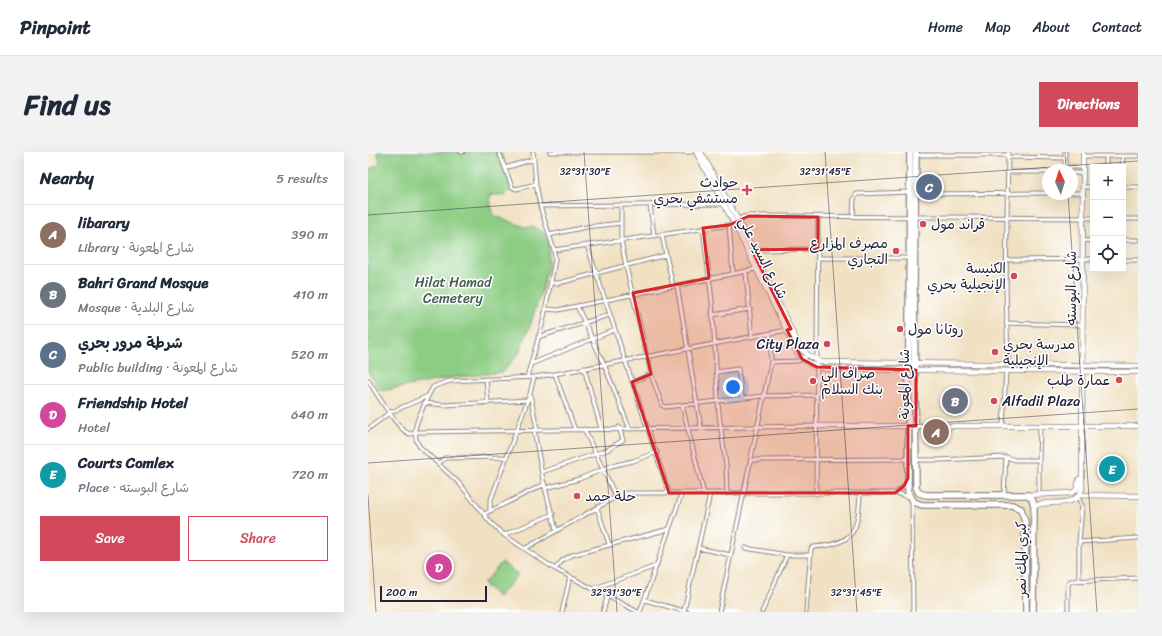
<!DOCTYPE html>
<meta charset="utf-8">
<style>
body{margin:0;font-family:Sriracha,"Playpen Sans Arabic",sans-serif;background:#f2f2f3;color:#1f2937}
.controls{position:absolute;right:12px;top:12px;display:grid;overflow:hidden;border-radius:0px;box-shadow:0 4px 16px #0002}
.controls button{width:36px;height:36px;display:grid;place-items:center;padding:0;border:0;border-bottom:1px solid #e0e1e3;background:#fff;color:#1f2937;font:20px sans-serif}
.compass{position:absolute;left:674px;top:12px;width:36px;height:36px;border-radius:50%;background:#fff;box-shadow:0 4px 16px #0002;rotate:356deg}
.scale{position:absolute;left:12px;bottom:10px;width:107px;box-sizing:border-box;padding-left:4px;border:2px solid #22223b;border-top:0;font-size:11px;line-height:14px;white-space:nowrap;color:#22223b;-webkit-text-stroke:3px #fff;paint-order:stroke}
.you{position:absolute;left:365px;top:235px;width:14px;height:14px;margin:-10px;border:3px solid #fff;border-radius:50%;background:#1a73e8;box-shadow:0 0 0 6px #1a73e833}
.badge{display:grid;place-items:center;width:26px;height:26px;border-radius:50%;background:#d1495b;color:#fff;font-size:13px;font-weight:700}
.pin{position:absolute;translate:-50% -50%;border:2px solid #fff;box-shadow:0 1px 4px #0006}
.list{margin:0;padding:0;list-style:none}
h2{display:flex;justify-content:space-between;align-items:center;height:52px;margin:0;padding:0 16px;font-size:17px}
h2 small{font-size:13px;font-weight:400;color:#747a83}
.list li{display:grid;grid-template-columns:26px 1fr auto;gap:12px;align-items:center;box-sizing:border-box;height:60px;padding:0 16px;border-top:1px solid #e0e1e3}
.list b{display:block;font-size:15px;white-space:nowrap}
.list p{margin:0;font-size:13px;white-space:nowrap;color:#747a83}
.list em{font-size:13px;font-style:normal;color:#747a83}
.actions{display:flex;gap:8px;padding:12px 16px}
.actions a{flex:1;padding:9px 0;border:1px solid #d1495b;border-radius:0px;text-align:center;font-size:14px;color:#d1495b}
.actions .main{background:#d1495b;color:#fff}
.icon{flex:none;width:22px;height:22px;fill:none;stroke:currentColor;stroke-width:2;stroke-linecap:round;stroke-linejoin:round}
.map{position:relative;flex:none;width:770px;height:460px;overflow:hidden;border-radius:0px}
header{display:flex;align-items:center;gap:24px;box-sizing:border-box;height:56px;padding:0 20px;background:#fff;border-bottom:1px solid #e0e1e3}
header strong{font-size:19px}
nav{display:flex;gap:22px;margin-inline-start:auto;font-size:14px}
.intro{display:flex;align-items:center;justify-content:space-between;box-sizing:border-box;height:96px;padding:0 24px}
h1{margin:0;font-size:28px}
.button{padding:10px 18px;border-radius:0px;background:#d1495b;color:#fff;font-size:14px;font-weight:700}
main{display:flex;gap:24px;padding:0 24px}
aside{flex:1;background:#fff;border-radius:0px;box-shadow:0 4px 16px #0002}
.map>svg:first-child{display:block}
.green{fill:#8ccc83;stroke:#57775f}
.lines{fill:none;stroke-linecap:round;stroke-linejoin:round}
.street-casing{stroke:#8a827f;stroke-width:5}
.secondary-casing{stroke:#8a827f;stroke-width:6}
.highway-casing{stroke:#8a827f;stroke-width:8}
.street{stroke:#fff;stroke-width:3}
.secondary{stroke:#fff;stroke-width:4.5}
.highway{stroke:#fff;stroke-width:5.5}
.marked{fill:#d62828;fill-opacity:0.2;stroke:#d62828;stroke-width:3;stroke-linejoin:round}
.ticks{fill:none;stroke:#22223b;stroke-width:1;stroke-opacity:0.45}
.poi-dot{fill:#d1495b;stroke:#fff;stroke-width:1.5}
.labels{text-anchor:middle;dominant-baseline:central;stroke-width:3;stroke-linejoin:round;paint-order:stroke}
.poi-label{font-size:14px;fill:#22223b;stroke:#fff;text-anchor:start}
.street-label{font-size:14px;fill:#22223b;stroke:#fff}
.park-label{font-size:14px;fill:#475e54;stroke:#fff}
.ticks-label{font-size:10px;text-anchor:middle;fill:#22223b;stroke:#fff;stroke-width:3;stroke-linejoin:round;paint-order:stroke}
</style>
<header>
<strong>Pinpoint</strong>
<nav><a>Home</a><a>Map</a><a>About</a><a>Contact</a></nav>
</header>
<div class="intro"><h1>Find us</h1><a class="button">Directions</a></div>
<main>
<aside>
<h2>Nearby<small>5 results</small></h2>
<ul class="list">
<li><span class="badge" style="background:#8d6e63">A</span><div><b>libarary</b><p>Library · شارع المعونة</p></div><em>390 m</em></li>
<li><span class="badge" style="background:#6b7280">B</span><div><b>Bahri Grand Mosque</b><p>Mosque · شارع البلدية</p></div><em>410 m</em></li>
<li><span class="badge" style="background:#5c6f8a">C</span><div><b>شرطة مرور بحري</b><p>Public building · شارع المعونة</p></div><em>520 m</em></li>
<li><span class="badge" style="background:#d1479c">D</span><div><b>Friendship Hotel</b><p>Hotel</p></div><em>640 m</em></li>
<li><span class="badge" style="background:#0f9aa8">E</span><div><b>Courts Comlex</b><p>Place · شارع البوسته</p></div><em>720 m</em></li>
</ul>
<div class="actions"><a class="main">Save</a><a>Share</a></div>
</aside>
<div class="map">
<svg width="770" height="460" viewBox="0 0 770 460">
<rect width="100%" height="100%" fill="#fff"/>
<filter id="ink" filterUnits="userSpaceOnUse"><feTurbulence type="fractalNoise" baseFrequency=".025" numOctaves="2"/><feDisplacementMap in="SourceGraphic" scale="8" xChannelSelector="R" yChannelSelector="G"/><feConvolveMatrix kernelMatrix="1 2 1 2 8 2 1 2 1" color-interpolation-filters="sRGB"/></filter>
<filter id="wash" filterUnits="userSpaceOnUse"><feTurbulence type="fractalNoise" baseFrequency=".012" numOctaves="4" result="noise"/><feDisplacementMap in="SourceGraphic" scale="16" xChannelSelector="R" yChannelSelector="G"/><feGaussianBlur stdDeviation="0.9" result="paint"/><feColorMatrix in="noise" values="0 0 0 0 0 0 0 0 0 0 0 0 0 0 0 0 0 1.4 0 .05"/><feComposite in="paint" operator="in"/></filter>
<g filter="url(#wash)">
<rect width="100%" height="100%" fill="#f1e1c3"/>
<path class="green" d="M9 0H91L93 2 99 0H133L145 38 138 41V44L122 42 123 55 127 64 157 75H166L176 81 181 93 180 114 173 141 161 176 151 201 135 220 83 226 13 239 0 220V18L12 12Z
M134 410 150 423 130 445 115 432Z"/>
</g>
<g filter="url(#ink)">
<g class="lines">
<g class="street-casing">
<path id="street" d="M93 0H95
M131 0 144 35 148 37 168 32
M182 0H324
M640 0 638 137 640 213
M697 0V15H715
M548 3H639
M715 4H770
M639 5 697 6
M738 15V4
M754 15 755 4
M137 16 166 7
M639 20H680
M704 21H715
M715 35H725
M755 35H770
M704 41H715
M547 42 680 41
M282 53 286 83
M172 54 356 52
M253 54V88L258 114 283 222 294 253 297 255 395 244 448 243
M485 65 486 46 489 42 542 40
M755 67H770
M361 73 365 122
M335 76 344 149 351 262 358 313 359 342
M181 83 218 75 253 71
M755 88H770
M715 89 725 88
M219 93 301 341
M186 98 361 73 375 65 381 64 725 66
M384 98 450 97
M298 103 305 134
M450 106H542
M639 108 725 107
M755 108H770
M378 121 384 185
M183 131H191L298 103 294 82
M309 133 333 276
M209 154 236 212 261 275
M177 157 190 158 388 117
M344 163 382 157
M638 171 714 173
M170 185 241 163
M403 210 430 209 440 203
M163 212 246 178
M216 216 233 276
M348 220 370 217 374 246
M187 222 207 278
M159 225 175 170 187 108 186 98 172 54 168 32 165 0
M118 227 120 251
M0 228C7 239 31 280 42 282 45 282 48 280 51 280L448 274
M264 230 283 222
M162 242 169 277
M56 251 77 253 159 248
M314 253 336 342
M635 274 638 219
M0 277 21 261 60 244
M216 277 248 345
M166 278 175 328 188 378
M383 308 540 307
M548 308H570L638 305 647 308H671L672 274
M71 311 77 306 139 305
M174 320 239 298 255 288 251 275
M178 336 211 327 243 314 265 309 289 300
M528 341 536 334 539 330
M448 342 450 65
M671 342V308
M636 343 638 305
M710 345 714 354 711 390V428
M544 348 545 460
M229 356 241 392
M122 358V350L162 242 166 225
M116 362 177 332
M136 383 185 362
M711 390 770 386
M158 396 248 345 258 341H527L542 345
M330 396 363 403
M377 396 419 403H443
M187 417 195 408 204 403 301 377
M224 437 288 414
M277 448 319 460
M316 459 342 342
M194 460 202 425
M235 460 239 445
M270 460 187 417 136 383 122 370 92 332 51 294 48 287 47 277 50 267 60 244 65 235 70 233 82 229 166 225 187 222 419 178
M272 460 314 341
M351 460 403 210 402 182
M394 460 419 403
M438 460 443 397 445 395C486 392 490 380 492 342
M700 460V433L702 429 770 426"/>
</g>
<g class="secondary-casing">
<path id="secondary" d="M328 0 366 71 429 200C436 210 447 215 459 217L770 220
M333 0 370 68 432 196 440 203 452 210 770 214
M448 274H770
M660 343 704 341 709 337 711 327
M711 343 770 344
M666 354C681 347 708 357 714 337L715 0"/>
</g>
<g class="highway-casing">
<path id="highway" d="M542 0 540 340 546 350 554 353H644L653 357 657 369 658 460
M548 0 546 132 548 335 551 341 558 343H660L664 347 666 354 665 460"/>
</g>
<use href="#street" class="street"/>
<use href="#secondary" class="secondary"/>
<use href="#highway" class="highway"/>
</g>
</g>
<path class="marked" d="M381 64 450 65V97L384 98 423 177 419 178 434 207 449 215 548 218V274H540V326L536 334 527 341H301L264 230 283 222 265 141 341 126 335 76 361 73Z"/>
<path class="ticks" d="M216 0 249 460M457 0 489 460M697 0 698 18M700 42 729 460M0 63 770 9M0 311 770 257M0 343 8 460"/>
<g class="poi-dot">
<path d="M377 32h4v4h4v4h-4v4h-4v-4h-4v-4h4z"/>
<circle cx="555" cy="72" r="4"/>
<circle cx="528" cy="99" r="4"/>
<circle cx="646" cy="124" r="4"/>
<circle cx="532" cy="177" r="4"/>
<circle cx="459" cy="192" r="4"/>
<circle cx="627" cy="200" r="4"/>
<circle cx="751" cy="228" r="4"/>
<circle cx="445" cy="229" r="4"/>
<circle cx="626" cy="249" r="4"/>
<circle cx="209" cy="344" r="4"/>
</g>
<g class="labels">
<g class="poi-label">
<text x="370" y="30" text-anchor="end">حوادث<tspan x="370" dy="16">مستشفي بحري</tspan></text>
<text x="563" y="72">قراند مول</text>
<text x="520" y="91" text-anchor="end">مصرف المزارع<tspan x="520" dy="16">التجاري</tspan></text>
<text x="638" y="116" text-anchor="end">الكنيسة<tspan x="638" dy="16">الإنجيلية بحري</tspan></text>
<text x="540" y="177">روتانا مول</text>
<text x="451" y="192" text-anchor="end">City Plaza</text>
<text x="635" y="192">مدرسة بحري<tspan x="635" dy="16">الإنجيلية</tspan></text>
<text x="453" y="221">صراف الي<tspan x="453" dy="16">بنك السلام</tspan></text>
<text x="743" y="228" text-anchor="end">عمارة طلب</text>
<text x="634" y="249">Alfadil Plaza</text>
<text x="217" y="344">حلة حمد</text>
</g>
<g class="street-label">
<text transform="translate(395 106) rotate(63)">شارع السيد علي</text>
<text transform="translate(703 136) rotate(-90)">شارع البوسته</text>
<text transform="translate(536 232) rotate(-90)">شارع المعونة</text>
<text transform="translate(653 407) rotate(-90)">كبري المك نمر</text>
</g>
<g class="park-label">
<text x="85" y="130">Hilat Hamad<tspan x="85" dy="16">Cemetery</tspan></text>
</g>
</g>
<g class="ticks-label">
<text x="217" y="23">32°31'30"E</text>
<text x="457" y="23">32°31'45"E</text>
<text x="248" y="444">32°31'30"E</text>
<text x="488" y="444">32°31'45"E</text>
</g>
</svg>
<div class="controls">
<button>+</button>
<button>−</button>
<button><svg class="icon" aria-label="locate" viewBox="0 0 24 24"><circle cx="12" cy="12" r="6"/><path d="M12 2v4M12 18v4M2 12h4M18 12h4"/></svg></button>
</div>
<svg class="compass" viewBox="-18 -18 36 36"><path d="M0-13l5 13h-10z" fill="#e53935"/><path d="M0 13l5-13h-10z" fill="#747a83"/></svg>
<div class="scale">200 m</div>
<div class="you"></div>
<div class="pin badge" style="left:568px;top:280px;background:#8d6e63">A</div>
<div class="pin badge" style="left:587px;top:249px;background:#6b7280">B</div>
<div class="pin badge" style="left:561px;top:35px;background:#5c6f8a">C</div>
<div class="pin badge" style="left:71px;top:415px;background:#d1479c">D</div>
<div class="pin badge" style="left:744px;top:317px;background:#0f9aa8">E</div>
</div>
</main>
